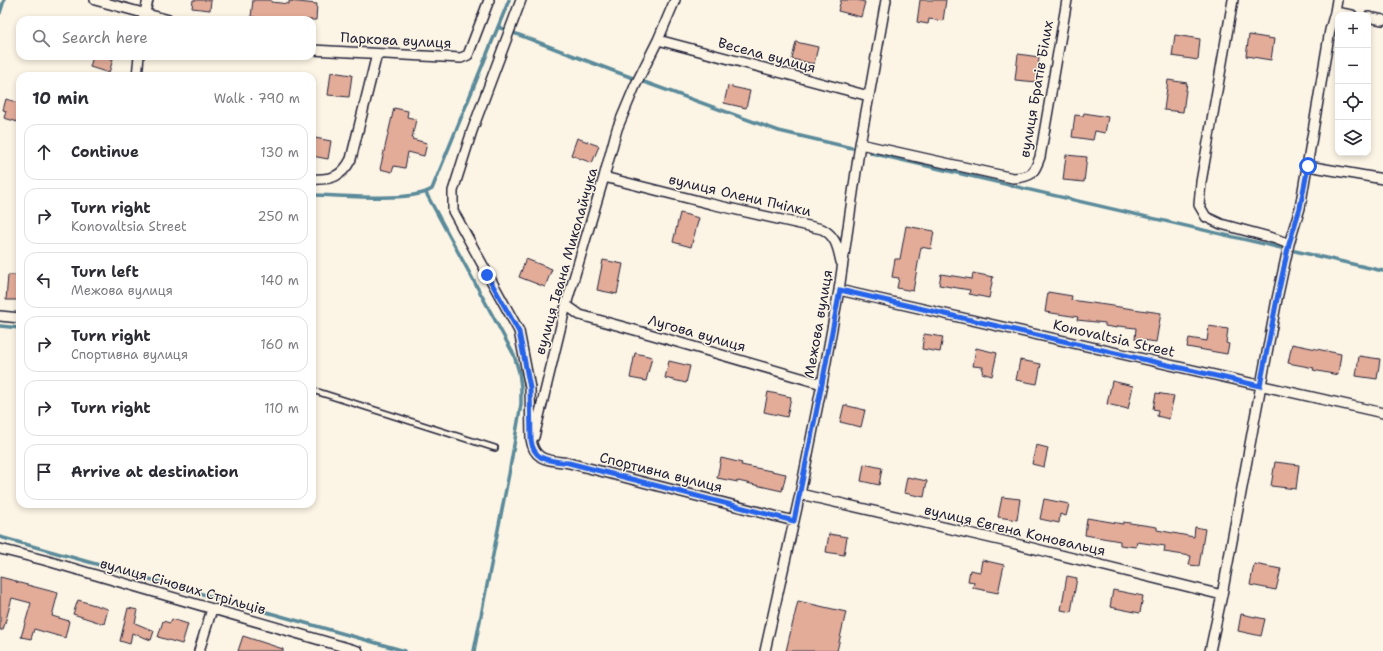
<!DOCTYPE html>
<meta charset="utf-8">
<style>
body{margin:0;font-family:"Shantell Sans",sans-serif;background:#f2f2f3;color:#2b2b33}
.controls{position:absolute;right:12px;top:12px;display:grid;overflow:hidden;border-radius:8px;box-shadow:0 2px 6px #0003}
.controls button{width:36px;height:36px;display:grid;place-items:center;padding:0;border:0;border-bottom:1px solid #e1e1e2;background:#fff;color:#2b2b33;font:20px sans-serif}
.stop{position:absolute;width:12px;height:12px;margin:-9px;border:3px solid #2563eb;border-radius:50%;background:#fff}
.stop.end{background:#2563eb;border-color:#fff;box-shadow:0 1px 4px #0008}
.list{margin:0;padding:0;list-style:none}
h2{display:flex;justify-content:space-between;align-items:center;height:52px;margin:0;padding:0 16px;font-size:17px}
h2 small{font-size:13px;font-weight:400;color:#7c7c81}
.list li{display:grid;grid-template-columns:26px 1fr auto;gap:12px;align-items:center;box-sizing:border-box;height:56px;margin:0 8px 8px;padding:0 8px;border:1px solid #e1e1e2;border-radius:12px}
.list b{display:block;font-size:15px;white-space:nowrap}
.list p{margin:0;font-size:13px;white-space:nowrap;color:#7c7c81}
.list em{font-size:13px;font-style:normal;color:#7c7c81}
.icon{flex:none;width:22px;height:22px;fill:none;stroke:currentColor;stroke-width:2;stroke-linecap:round;stroke-linejoin:round}
.map{position:relative;flex:none;width:1383px;height:651px;overflow:hidden}
.search{position:absolute;background:#fff;box-shadow:0 2px 6px #0003;left:16px;top:16px;width:300px;height:44px;display:flex;align-items:center;gap:10px;box-sizing:border-box;padding:0 14px;border-radius:12px;color:#7c7c81;font-size:15px}
.panel{position:absolute;background:#fff;box-shadow:0 2px 6px #0003;left:16px;top:72px;width:300px;height:436px;border-radius:12px}
.map>svg:first-child{display:block}
.lines{fill:none;stroke-linecap:round;stroke-linejoin:round}
.stream{stroke:#5a8a9a;stroke-width:3.5}
.building{fill:#e3ac99;stroke:#22223b}
.service-casing{stroke:#22223b;stroke-width:8}
.minor-casing{stroke:#22223b;stroke-width:12}
.service{stroke:#fcf5e5;stroke-width:4.5}
.minor{stroke:#fcf5e5;stroke-width:9}
.route{stroke:#2563eb;stroke-width:5}
.labels{text-anchor:middle;dominant-baseline:central;stroke-width:3;stroke-linejoin:round;paint-order:stroke}
.street-label{font-size:14px;fill:#22223b;stroke:#fcf5e5}
</style>
<div class="map">
<svg width="1383" height="651" viewBox="0 0 1383 651">
<rect width="100%" height="100%" fill="#fcf5e5"/>
<filter id="ink" filterUnits="userSpaceOnUse"><feTurbulence type="fractalNoise" baseFrequency=".025" numOctaves="2"/><feDisplacementMap in="SourceGraphic" scale="8" xChannelSelector="R" yChannelSelector="G"/><feConvolveMatrix kernelMatrix="1 2 1 2 8 2 1 2 1" color-interpolation-filters="sRGB"/></filter>
<g filter="url(#ink)">
<g class="lines">
<path class="stream" d="M0 13 4 0
M498 27 611 70 779 131 852 148
M871 153 1281 248
M426 193 514 355 519 372 521 387V404L509 474 474 651
M312 195C340 195 411 203 432 189L509 0
M1295 251 1383 271
M0 326 20 328
M0 537 405 651"/>
</g>
<path class="building" d="M193 0H211L210 10 192 8Z
M253 0H271V2L289 4V1L317 4 316 20H282L251 17Z
M841 0H857L865 2 861 17 838 11Z
M920 0H946L943 21 929 19 928 24 917 22Z
M1175 35 1200 39 1198 60 1172 56Z
M1249 35 1274 39 1271 60 1246 56Z
M796 42 818 47 814 64 792 59Z
M1018 54 1039 57 1037 82 1015 80Z
M93 56H102L113 59 109 73 90 67Z
M331 72 352 75 349 97 328 95Z
M1168 80 1187 83 1183 112 1164 110Z
M728 86 750 91 746 108 724 103Z
M6 99 20 103V116L18 122 4 118 6 111 3 110Z
M394 108 408 111 407 117 416 119 412 139 427 143 424 156 408 152 405 168 394 166 392 172 380 169Z
M1084 113 1108 117 1105 133 1095 131 1093 140 1072 137 1075 115 1083 116Z
M315 138 331 141 328 159 312 156Z
M577 138 599 146 592 163 571 155Z
M1066 155 1087 157 1084 182 1063 180Z
M680 213 699 218 691 247 673 242Z
M906 226 934 231 931 249 921 247 913 291 897 288 899 278 892 277 895 259H900Z
M526 259 552 269 545 287 519 277Z
M603 260 623 264 617 294 597 290Z
M973 273 993 277 989 298 969 294 970 290 939 285 941 274 972 279Z
M8 275H20V300H6Z
M1048 292 1072 296 1071 300 1161 313 1156 342 1135 339 1136 328 1118 326 1117 328 1105 326V323L1077 320 1078 317 1045 312Z
M1209 326 1228 329 1226 343 1229 344 1227 354 1187 347 1189 338 1207 341Z
M924 334 943 337 940 352 922 349Z
M1292 344 1341 354 1338 375 1313 370 1314 368 1288 363Z
M976 348 997 353 992 376 982 373 983 367 973 366Z
M635 353 652 357 646 381 630 378Z
M1359 356 1380 359 1377 379 1356 376Z
M1020 360 1041 364 1037 384 1016 380Z
M669 361 690 366 686 383 665 378Z
M1112 381 1133 386 1128 409 1107 404Z
M768 392 791 397 787 417 764 412Z
M1156 393 1174 396 1169 419 1157 416 1158 410 1153 409Z
M844 405 865 410 861 427 840 422Z
M1036 445 1048 448 1044 467 1032 464Z
M721 458 742 463 741 465 786 474 782 491 738 481V482L717 478Z
M1275 462 1299 465 1296 489 1271 486Z
M864 464 882 468 879 485 861 481Z
M907 477 927 481 924 497 904 493Z
M1002 497 1020 499 1017 520 998 517Z
M1044 499 1069 504 1066 516 1060 514 1059 523 1040 519Z
M1087 518 1123 524V522L1157 527V530L1194 537 1195 527 1205 529 1199 566 1189 565 1191 556 1164 552 1165 546 1137 542 1136 547 1120 545V541L1085 535Z
M829 534 847 537 844 555 826 552Z
M982 560 1004 565 998 593 973 588 974 582 968 581 970 570 980 572Z
M1254 564 1281 569 1276 590 1250 585Z
M1067 576 1077 578 1071 612 1061 610Z
M0 577 16 581V582L58 593 52 616 69 621 65 638 34 629 31 639 21 637 31 603 12 598 3 630H0Z
M1113 590 1143 596 1140 613 1110 607Z
M78 600 108 609 104 624 73 614Z
M798 601 846 612 837 651H786Z
M128 608 138 610 135 623 154 631 151 640 132 633 130 644 120 641Z
M1241 614 1265 619 1261 636 1238 631Z
M172 619 188 624 182 644 158 637 163 621 170 623Z
M243 636 283 649V651H238Z"/>
<g class="lines">
<g class="service-casing">
<path id="service" d="M312 390 495 448"/>
</g>
<g class="minor-casing">
<path id="minor" d="M95 0 169 20
M521 0 472 131 453 191V211L519 331 530 388 531 439C534 462 550 460 569 463L794 521
M1233 0 1201 182 1199 205 1206 217 1221 224 1276 239 1289 244
M1335 12 1352 15
M1368 17 1383 20
M143 20 148 0
M658 40 869 96
M312 50 461 58 468 55 489 0
M137 76 139 56
M860 144 1013 178C1032 177 1034 174 1040 157L1067 0
M1308 166 1383 179
M604 177 711 204 822 229C836 236 838 248 841 262
M312 179C331 180 342 177 351 159L377 54
M839 290 1383 413
M566 305 580 315 653 335 822 384
M0 316 20 318
M534 437 566 305 604 177 617 129 635 86 658 40 675 0
M800 494 1012 543 1222 595
M0 549 44 560 358 651
M199 651 212 609
M765 651 800 494 822 384 839 290 860 144 869 96 886 0
M1210 651 1222 595 1277 299 1289 244 1300 208 1330 30 1335 12 1337 0"/>
</g>
<use href="#service" class="service"/>
<use href="#minor" class="minor"/>
</g>
</g>
<g class="lines" filter="url(#ink)">
<path class="route" d="M487 275 519 332 530 388 531 440C534 462 550 460 569 463L794 521 822 384 840 290 1260 386 1277 299 1289 244 1300 208 1308 166"/>
</g>
<g class="labels">
<g class="street-label">
<text transform="translate(396 40) rotate(3)">Паркова вулиця</text>
<text transform="translate(767 55) rotate(15)">Весела вулиця</text>
<text transform="translate(1036 89) rotate(-80)">вулиця Братів Білих</text>
<text transform="translate(740 195) rotate(13)">вулиця Олени Пчілки</text>
<text transform="translate(566 261) rotate(-74)">вулиця Івана Миколайчука</text>
<text transform="translate(818 324) rotate(-80)">Межова вулиця</text>
<text transform="translate(697 333) rotate(16)">Лугова вулиця</text>
<text transform="translate(1114 338) rotate(13)">Konovaltsia Street</text>
<text transform="translate(661 472) rotate(14)">Спортивна вулиця</text>
<text transform="translate(1015 530) rotate(13)">вулиця Євгена Коновальця</text>
<text transform="translate(183 586) rotate(16)">вулиця Січових Стрільців</text>
</g>
</g>
</svg>
<div class="controls">
<button>+</button>
<button>−</button>
<button><svg class="icon" aria-label="locate" viewBox="0 0 24 24"><circle cx="12" cy="12" r="6"/><path d="M12 2v4M12 18v4M2 12h4M18 12h4"/></svg></button>
<button><svg class="icon" aria-label="layers" viewBox="0 0 24 24"><path d="M12 4l9 5-9 5-9-5zM3 14l9 5 9-5"/></svg></button>
</div>
<div class="stop" style="left:1308px;top:166px"></div>
<div class="stop end" style="left:487px;top:275px"></div>
<div class="search"><svg class="icon" aria-label="search" viewBox="0 0 24 24"><circle cx="10" cy="10" r="6"/><path d="M15 15l6 6"/></svg>Search here</div>
<section class="panel">
<h2>10 min<small>Walk · 790 m</small></h2>
<ul class="list">
<li><svg class="icon" aria-label="ahead" viewBox="0 0 24 24"><path d="M12 20V5M6 11l6-6 6 6"/></svg><div><b>Continue</b></div><em>130 m</em></li>
<li><svg class="icon" aria-label="right" viewBox="0 0 24 24"><path d="M7 20v-9h11M14 6l5 5-5 5"/></svg><div><b>Turn right</b><p>Konovaltsia Street</p></div><em>250 m</em></li>
<li><svg class="icon" aria-label="left" viewBox="0 0 24 24"><path d="M17 20v-9H6M10 6l-5 5 5 5"/></svg><div><b>Turn left</b><p>Межова вулиця</p></div><em>140 m</em></li>
<li><svg class="icon" aria-label="right" viewBox="0 0 24 24"><path d="M7 20v-9h11M14 6l5 5-5 5"/></svg><div><b>Turn right</b><p>Спортивна вулиця</p></div><em>160 m</em></li>
<li><svg class="icon" aria-label="right" viewBox="0 0 24 24"><path d="M7 20v-9h11M14 6l5 5-5 5"/></svg><div><b>Turn right</b></div><em>110 m</em></li>
<li><svg class="icon" aria-label="arrive" viewBox="0 0 24 24"><path d="M6 21V4h12l-3 4 3 4H6"/></svg><div><b>Arrive at destination</b></div></li>
</ul>
</section>
</div>
